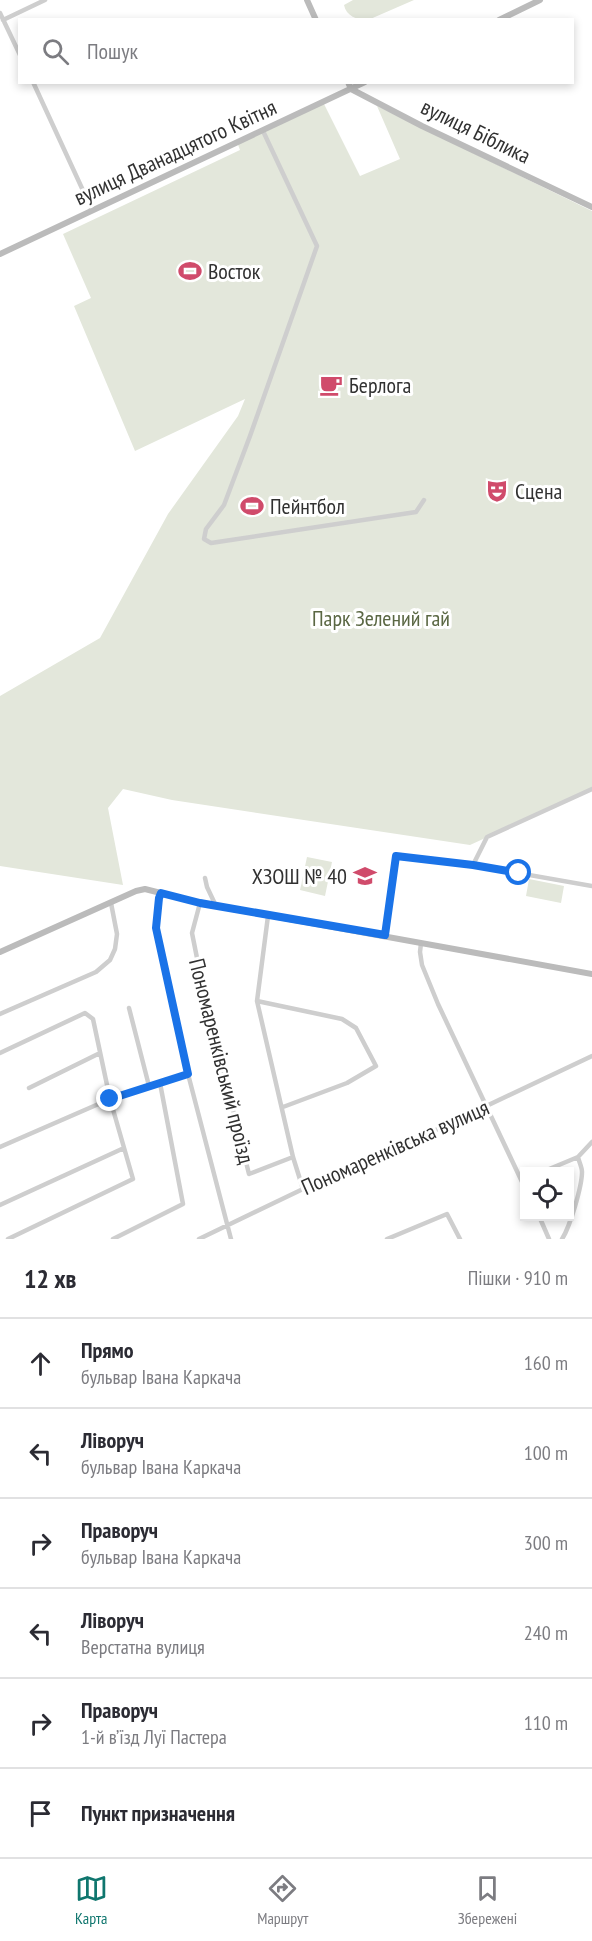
<!DOCTYPE html>
<html lang="uk">
<meta charset="utf-8">
<style>
body{margin:0;font-family:"PT Sans Narrow",sans-serif;background:#f7f7f7;color:#2b2b33}
.controls{position:absolute;right:18px;bottom:18px;display:grid;overflow:hidden;border-radius:0px;box-shadow:0 3px 9px #0003}
.controls button{width:54px;height:54px;display:grid;place-items:center;padding:0;border:0;border-bottom:2px solid #e1e1e2;background:#fff;color:#2b2b33;font:30px sans-serif}
.stop{position:absolute;width:18px;height:18px;margin:-14px;border:4px solid #1a73e8;border-radius:50%;background:#fff}
.stop.end{background:#1a73e8;border-color:#fff;box-shadow:0 2px 6px #0008}
.list{margin:0;padding:0;list-style:none}
h2{display:flex;justify-content:space-between;align-items:center;height:78px;margin:0;padding:0 24px;font-size:26px}
h2 small{font-size:20px;font-weight:400;color:#7c7c81}
.list li{display:grid;grid-template-columns:39px 1fr auto;gap:18px;align-items:center;box-sizing:border-box;height:90px;padding:0 24px;border-top:2px solid #e1e1e2}
.list b{display:block;font-size:22px;white-space:nowrap}
.list p{margin:0;font-size:20px;white-space:nowrap;color:#7c7c81}
.list em{font-size:20px;font-style:normal;color:#7c7c81}
.icon{flex:none;width:33px;height:33px;fill:none;stroke:currentColor;stroke-width:2;stroke-linecap:round;stroke-linejoin:round}
.map{position:relative;flex:none;width:592px;height:1239px;overflow:hidden}
.search{position:absolute;background:#fff;box-shadow:0 3px 9px #0003;left:18px;right:18px;top:18px;height:66px;display:flex;align-items:center;gap:15px;box-sizing:border-box;padding:0 21px;border-radius:0px;color:#7c7c81;font-size:22px}
.sheet{height:618px;background:#fff}
nav{display:flex;justify-content:space-around;align-items:center;box-sizing:border-box;height:84px;border-top:2px solid #e1e1e2;background:#fff;font-size:16px;color:#7c7c81}
nav a{display:grid;justify-items:center;gap:3px}
nav .on{color:#0f766e}
.map>svg:first-child{display:block}
.green{fill:#e3e7db}
.lines{fill:none;stroke-linecap:round;stroke-linejoin:round}
.street{stroke:#cecece;stroke-width:4.5}
.secondary{stroke:#bbb;stroke-width:6}
.route{stroke:#1a73e8;stroke-width:8}
.labels{text-anchor:middle;dominant-baseline:central;stroke-width:6;stroke-linejoin:round;paint-order:stroke}
.street-label{font-size:22px;fill:#313131;stroke:#fff}
.poi-label{font-size:22px;fill:#313131;stroke:#fff;text-anchor:start}
.park-label{font-size:22px;fill:#5a6743;stroke:#fff}
</style>
<div class="map">
<svg width="592" height="1239" viewBox="0 0 592 1239">
<rect width="100%" height="100%" fill="#fff"/>
<path class="green" d="M353 0H414L368 20C357 20 346 16 344 5Z
M323 102 360 176 400 159 377 106 592 211V789L470 845 172 800 123 789 108 808 123 885 0 866V696L100 638 168 514 238 416 245 399 135 451 74 306 91 298 63 234 240 150 237 142Z
M307 857 332 862 325 896 300 890Z
M529 879 564 886 561 903 526 896Z"/>
<g class="lines">
<path class="street" d="M0 13 20 55
M3 20 45 0
M33 82 92 210
M263 131 317 246 250 436 224 505 206 529 204 539 211 543 416 512 424 500
M473 865 487 837 592 789
M205 878 207 887 216 906
M161 893 157 919 158 938 188 1074 231 1239
M200 903 192 933 205 998 249 1174 293 1157
M268 916 257 1001 293 1157 303 1189
M385 935 396 856 473 865 592 886
M421 943 420 952 422 965 438 1004 524 1186
M257 1001 342 1019 356 1028 376 1066 347 1083 283 1107
M129 1008 149 1086
M0 1014 96 972 110 960 115 949 117 934 111 903
M0 1053 85 1013 93 1019 110 1099 133 1179 8 1239
M29 1088 100 1053
M0 1147 110 1099 188 1074
M542 1172 578 1157
M0 1205 124 1148
M539 1216 549 1239
M113 1239 183 1204 160 1083
M199 1239 303 1189 381 1156 592 1056
M387 1239 447 1214 460 1239
M562 1239C570 1227 582 1186 582 1172 582 1167 579 1162 578 1157L592 1142"/>
<path class="secondary" d="M307 0 316 20
M499 20 540 0
M348 82 351 89 422 126 592 207
M0 254 365 82
M0 952 136 891 145 889 200 903 592 974"/>
</g>
<g class="lines">
<path class="route" d="M110 1099 188 1074 156 928 159 898 161 893 200 903 385 935 396 856 473 865 519 873"/>
</g>
<defs>
<g id="stadium-bare" transform="scale(1.8)"><path d="M0-5a6.5 5 0 1 0 0 10a6.5 5 0 1 0 0-10ZM-3.5-1.8h7v3.6h-7Z" fill="#d04b6b" stroke="#fff" stroke-width="2.5" paint-order="stroke"/></g>
<g id="cafe-bare" transform="scale(1.8)"><path d="M-5.5-4.5H6V0H3Q3 3.5 0 3.5H-2.5Q-5.5 3.5-5.5 0ZM3-3.2v2h1.7v-2ZM-6 4.5H4V6H-6Z" fill="#d04b6b" stroke="#fff" stroke-width="2.5" paint-order="stroke"/></g>
<g id="theatre-bare" transform="scale(1.8)"><path d="M-5-5.5Q0-4 5-5.5V0Q5 5 0 6Q-5 5-5 0ZM-3.3-2.5H-1v1.5H-3.3ZM1-2.5H3.3v1.5H1ZM-2.8 1Q0 5.5 2.8 1Z" fill="#d04b6b" stroke="#fff" stroke-width="2.5" paint-order="stroke"/></g>
<g id="school-bare" transform="scale(1.8)"><path d="M0-5L7-2L0 1L-7-2ZM-4 1L0 2.5L4 1V4Q0 6-4 4Z" fill="#d04b6b" stroke="#fff" stroke-width="2.5" paint-order="stroke"/></g>
</defs>
<g fill-rule="evenodd">
<use href="#stadium-bare" x="190" y="271"/>
<use href="#cafe-bare" x="331" y="385"/>
<use href="#theatre-bare" x="497" y="491"/>
<use href="#stadium-bare" x="252" y="506"/>
<use href="#school-bare" x="365" y="876"/>
</g>
<g class="labels">
<g class="street-label">
<text transform="translate(476 131) rotate(26)">вулиця Біблика</text>
<text transform="translate(175 152) rotate(-25)">вулиця Дванадцятого Квітня</text>
<text transform="translate(222 1061) rotate(76)">Пономаренківський проїзд</text>
<text transform="translate(395 1147) rotate(-24)">Пономаренківська вулиця</text>
</g>
<g class="poi-label">
<text x="208" y="271">Восток</text>
<text x="349" y="385">Берлога</text>
<text x="515" y="491">Сцена</text>
<text x="270" y="506">Пейнтбол</text>
<text x="347" y="876" text-anchor="end">ХЗОШ № 40</text>
</g>
<g class="park-label">
<text x="381" y="618">Парк Зелений гай</text>
</g>
</g>
</svg>
<div class="controls">
<button><svg class="icon" aria-label="locate" viewBox="0 0 24 24"><circle cx="12" cy="12" r="6"/><path d="M12 2v4M12 18v4M2 12h4M18 12h4"/></svg></button>
</div>
<div class="stop" style="left:519px;top:873px"></div>
<div class="stop end" style="left:110px;top:1099px"></div>
<div class="search"><svg class="icon" aria-label="search" viewBox="0 0 24 24"><circle cx="10" cy="10" r="6"/><path d="M15 15l6 6"/></svg>Пошук</div>
</div>
<section class="sheet">
<h2>12 хв<small>Пішки · 910 m</small></h2>
<ul class="list">
<li><svg class="icon" aria-label="ahead" viewBox="0 0 24 24"><path d="M12 20V5M6 11l6-6 6 6"/></svg><div><b>Прямо</b><p>бульвар Івана Каркача</p></div><em>160 m</em></li>
<li><svg class="icon" aria-label="left" viewBox="0 0 24 24"><path d="M17 20v-9H6M10 6l-5 5 5 5"/></svg><div><b>Ліворуч</b><p>бульвар Івана Каркача</p></div><em>100 m</em></li>
<li><svg class="icon" aria-label="right" viewBox="0 0 24 24"><path d="M7 20v-9h11M14 6l5 5-5 5"/></svg><div><b>Праворуч</b><p>бульвар Івана Каркача</p></div><em>300 m</em></li>
<li><svg class="icon" aria-label="left" viewBox="0 0 24 24"><path d="M17 20v-9H6M10 6l-5 5 5 5"/></svg><div><b>Ліворуч</b><p>Верстатна вулиця</p></div><em>240 m</em></li>
<li><svg class="icon" aria-label="right" viewBox="0 0 24 24"><path d="M7 20v-9h11M14 6l5 5-5 5"/></svg><div><b>Праворуч</b><p>1-й в’їзд Луї Пастера</p></div><em>110 m</em></li>
<li><svg class="icon" aria-label="arrive" viewBox="0 0 24 24"><path d="M6 21V4h12l-3 4 3 4H6"/></svg><div><b>Пункт призначення</b></div></li>
</ul>
</section>
<nav>
<a class="on"><svg class="icon" aria-label="map" viewBox="0 0 24 24"><path d="M3 6l6-2 6 2 6-2v14l-6 2-6-2-6 2zM9 4v14M15 6v14"/></svg>Карта</a>
<a><svg class="icon" aria-label="directions" viewBox="0 0 24 24"><path d="M12 3l9 9-9 9-9-9zM9 14v-3h6M13 9l2 2-2 2"/></svg>Маршрут</a>
<a><svg class="icon" aria-label="saved" viewBox="0 0 24 24"><path d="M7 4h10v16l-5-4-5 4z"/></svg>Збережені</a>
</nav>
